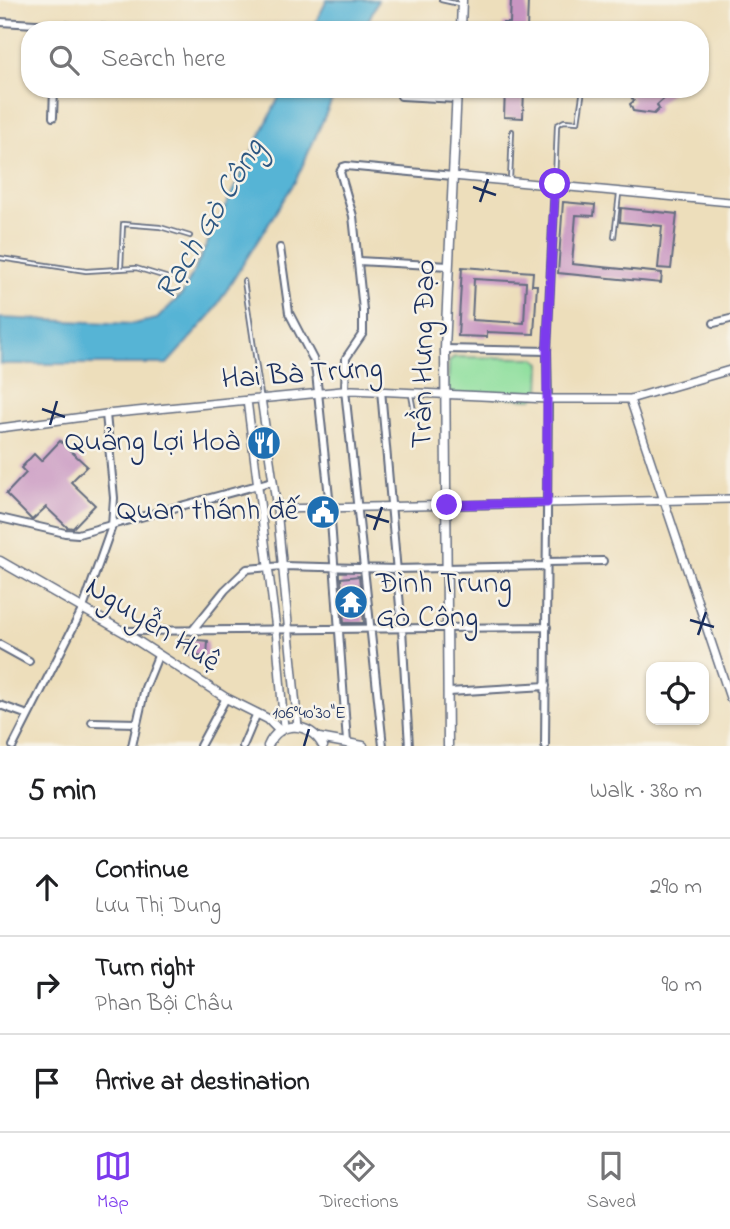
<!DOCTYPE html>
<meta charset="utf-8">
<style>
body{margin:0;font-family:"Indie Flower",sans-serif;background:#f6f6f6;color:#202124}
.controls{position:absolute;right:21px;bottom:21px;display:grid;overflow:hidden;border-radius:14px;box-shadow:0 2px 5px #0004}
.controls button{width:63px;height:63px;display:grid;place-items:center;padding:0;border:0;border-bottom:2px solid #e0e0e0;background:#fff;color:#202124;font:35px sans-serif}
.stop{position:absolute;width:21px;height:21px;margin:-16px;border:5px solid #7c3aed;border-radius:50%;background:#fff}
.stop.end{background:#7c3aed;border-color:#fff;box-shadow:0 2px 7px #0008}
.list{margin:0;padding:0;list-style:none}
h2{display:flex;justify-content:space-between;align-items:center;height:91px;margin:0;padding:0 28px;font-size:30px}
h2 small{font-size:23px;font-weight:400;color:#757577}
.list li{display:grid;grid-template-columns:46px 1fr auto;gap:21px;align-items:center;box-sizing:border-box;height:98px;padding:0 28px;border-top:2px solid #e0e0e0}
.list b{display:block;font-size:26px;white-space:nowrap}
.list p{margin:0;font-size:23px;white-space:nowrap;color:#757577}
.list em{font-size:23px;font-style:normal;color:#757577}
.icon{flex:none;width:38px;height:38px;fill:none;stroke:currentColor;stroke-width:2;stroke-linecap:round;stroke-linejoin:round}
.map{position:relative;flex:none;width:730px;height:746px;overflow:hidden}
.search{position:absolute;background:#fff;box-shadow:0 2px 5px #0004;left:21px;right:21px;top:21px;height:77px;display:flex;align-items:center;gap:18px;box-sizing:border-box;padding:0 24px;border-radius:28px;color:#757577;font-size:26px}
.sheet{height:385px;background:#fff}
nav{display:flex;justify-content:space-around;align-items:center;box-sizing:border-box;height:98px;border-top:2px solid #e0e0e0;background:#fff;font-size:19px;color:#757577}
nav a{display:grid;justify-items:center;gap:4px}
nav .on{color:#7c3aed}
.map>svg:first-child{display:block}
.green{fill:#8fdf9e;stroke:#55877e;stroke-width:2}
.water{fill:#57b4d5;stroke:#39729a;stroke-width:2}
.building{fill:#c895c1;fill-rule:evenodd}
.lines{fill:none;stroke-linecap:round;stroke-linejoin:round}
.service-casing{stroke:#646c7f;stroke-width:6}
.minor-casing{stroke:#646c7f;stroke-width:10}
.tertiary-casing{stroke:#646c7f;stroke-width:10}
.secondary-casing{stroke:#646c7f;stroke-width:11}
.service{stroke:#fff;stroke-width:2.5}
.minor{stroke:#fff;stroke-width:6}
.tertiary{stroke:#fff;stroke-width:7}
.secondary{stroke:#fff;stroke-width:8}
.route{stroke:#7c3aed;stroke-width:9}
.ticks{fill:none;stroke:#1b2f5e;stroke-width:2.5}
.labels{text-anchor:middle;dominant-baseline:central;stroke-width:5;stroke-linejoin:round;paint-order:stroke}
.street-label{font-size:30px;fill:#1b2f5e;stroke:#f7f3e8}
.poi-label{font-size:30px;fill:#1b2f5e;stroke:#f7f3e8;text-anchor:end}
.water-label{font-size:32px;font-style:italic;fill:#2d5782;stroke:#f7f3e8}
.ticks-label{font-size:18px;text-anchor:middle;fill:#1b2f5e;stroke:#f7f3e8;stroke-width:5;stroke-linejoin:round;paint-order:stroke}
</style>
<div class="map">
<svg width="730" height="746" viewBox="0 0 730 746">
<rect width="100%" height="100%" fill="#f7f3e8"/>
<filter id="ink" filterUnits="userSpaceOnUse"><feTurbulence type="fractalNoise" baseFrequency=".0143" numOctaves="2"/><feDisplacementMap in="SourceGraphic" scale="14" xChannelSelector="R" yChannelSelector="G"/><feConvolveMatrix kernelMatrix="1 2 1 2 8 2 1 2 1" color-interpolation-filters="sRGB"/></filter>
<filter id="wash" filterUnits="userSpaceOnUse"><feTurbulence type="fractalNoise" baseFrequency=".00686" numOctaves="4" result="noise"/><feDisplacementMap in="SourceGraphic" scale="28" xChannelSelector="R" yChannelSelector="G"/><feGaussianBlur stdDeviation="1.57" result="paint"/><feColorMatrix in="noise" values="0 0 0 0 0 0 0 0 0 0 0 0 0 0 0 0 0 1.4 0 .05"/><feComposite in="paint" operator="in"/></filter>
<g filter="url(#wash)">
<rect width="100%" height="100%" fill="#eddebb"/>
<path class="green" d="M454 357 534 358 541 363 540 393 532 399 452 394 448 389 449 362Z"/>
<path class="water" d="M327 0H378L364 30H312Z
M283 89H337L296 180 211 315 167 364H0V318L133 324 157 319 183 293Z"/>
<g id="blocks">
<path class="building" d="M511 0H528L527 30H503V23H510Z
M505 89H524L523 118 504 117Z
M625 89H675L657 105 659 109 654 114 633 111 630 104 634 101Z
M563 202 595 205 594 216 576 215 572 264 662 273 661 283 558 273Z
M621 208 677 214 671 269 658 268 662 226 620 222Z
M462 267 533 272 532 285H537L534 334 487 332V337L458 336ZM474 279 526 282 524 323 472 320Z
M60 441 87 466 71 482 95 505 73 528 67 527 46 507 32 520 6 494 26 473 21 468 34 454 41 461Z
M359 576 364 623H344L341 578Z
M186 639 208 641 207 657 185 655Z"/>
</g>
</g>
<g filter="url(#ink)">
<use href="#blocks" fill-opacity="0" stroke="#646c7f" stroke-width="2"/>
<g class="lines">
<g class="service-casing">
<path id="service" d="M441 0 459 4
M510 180 512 131
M555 182 557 125 564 121 578 122 583 89
M614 237 619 194
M0 258 86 271 136 268 169 278
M121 268 123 224 160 227 190 236
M244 281 261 395
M411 395 414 411"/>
</g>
<g class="minor-casing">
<path id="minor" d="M0 22 143 30
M401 96 457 99
M53 117 54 89
M280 248 289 313 313 359 316 373 330 507 347 742
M358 261 449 266
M714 323 730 319
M445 349 547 351
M381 390 402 629 409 746
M0 518 65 533 78 534 273 481
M546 562 603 561
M124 631 547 627
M192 631 225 590 247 569 283 566 396 569 546 566
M0 645 29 661
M449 692 546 686
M0 705 28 715
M92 722 137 723
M13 746 83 608 112 526 114 498 106 414
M132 746 145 688 158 656
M200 746 226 698
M243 746 257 713
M383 746 345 390 346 358 363 333V310L353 216 340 172 343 167 346 166 453 176
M545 746 548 399 547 351 555 184"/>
</g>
<g class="tertiary-casing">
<path id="tertiary" d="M453 176 730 202
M261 398 277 509 298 727
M630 399 730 698
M247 400 276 629 284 728
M0 428 106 414 352 390 548 399H630L730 370
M277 509 730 499"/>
</g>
<g class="secondary-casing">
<path id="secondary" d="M461 30 462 0
M0 561 122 631 226 698 268 719 280 731
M319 738 363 746
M268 746C279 719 311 722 323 746
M448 746 445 349 457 89"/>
</g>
<use href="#service" class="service"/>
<use href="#minor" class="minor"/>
<use href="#tertiary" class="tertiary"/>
<use href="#secondary" class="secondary"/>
</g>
</g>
<g class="lines" filter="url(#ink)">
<path class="route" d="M447 505 547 503V351L555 184"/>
</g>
<path class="ticks" d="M473 187 496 195M480 202 488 179M42 409 65 417M50 425 57 401M366 515 389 522M374 530 382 507M690 620 714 627M698 635 706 612M304 746 309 729"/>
<defs>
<g id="restaurant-disc" transform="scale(1.75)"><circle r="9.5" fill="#1f6fb2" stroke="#f7f3e8"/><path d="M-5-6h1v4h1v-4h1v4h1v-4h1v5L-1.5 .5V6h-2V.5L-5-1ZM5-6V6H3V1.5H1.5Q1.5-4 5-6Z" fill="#fff"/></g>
<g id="civic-disc" transform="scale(1.75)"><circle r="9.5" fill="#1f6fb2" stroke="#f7f3e8"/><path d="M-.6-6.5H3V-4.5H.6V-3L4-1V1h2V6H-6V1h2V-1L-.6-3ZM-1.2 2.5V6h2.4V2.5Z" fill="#fff"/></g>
<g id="temple-disc" transform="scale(1.75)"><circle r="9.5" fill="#1f6fb2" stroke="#f7f3e8"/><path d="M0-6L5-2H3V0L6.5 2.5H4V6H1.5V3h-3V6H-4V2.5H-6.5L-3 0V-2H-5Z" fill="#fff"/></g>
</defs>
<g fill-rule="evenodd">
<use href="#restaurant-disc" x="264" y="443"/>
<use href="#civic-disc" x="323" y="512"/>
<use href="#temple-disc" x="351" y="602"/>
</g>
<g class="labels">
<g class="street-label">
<text transform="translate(425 354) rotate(-89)">Trần Hưng Đạo</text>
<text transform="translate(302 375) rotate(-4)">Hai Bà Trưng</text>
<text transform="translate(153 626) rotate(32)">Nguyễn Huệ</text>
</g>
<g class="poi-label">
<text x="240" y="443">Quảng Lợi Hoà</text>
<text x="298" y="512">Quan thánh đế</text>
<text x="376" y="585" text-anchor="start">Đình Trung<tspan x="376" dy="34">Gò Công</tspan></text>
</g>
<g class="water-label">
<text transform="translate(211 220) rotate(-59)">Rạch Gò Công</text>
</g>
</g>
<g class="ticks-label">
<text x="309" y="718">106°40'30"E</text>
</g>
</svg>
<div class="controls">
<button><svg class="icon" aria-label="locate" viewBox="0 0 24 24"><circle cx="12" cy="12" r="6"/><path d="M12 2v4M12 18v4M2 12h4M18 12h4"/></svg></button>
</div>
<div class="stop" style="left:555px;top:184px"></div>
<div class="stop end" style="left:447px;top:505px"></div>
<div class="search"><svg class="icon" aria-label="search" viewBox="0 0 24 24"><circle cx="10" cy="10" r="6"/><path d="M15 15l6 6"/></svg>Search here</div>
</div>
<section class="sheet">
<h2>5 min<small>Walk · 380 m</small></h2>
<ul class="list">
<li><svg class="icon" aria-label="ahead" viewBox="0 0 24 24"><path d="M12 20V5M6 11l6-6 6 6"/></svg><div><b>Continue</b><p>Lưu Thị Dung</p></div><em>290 m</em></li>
<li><svg class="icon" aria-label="right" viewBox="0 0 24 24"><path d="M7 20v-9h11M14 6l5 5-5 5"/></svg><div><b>Turn right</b><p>Phan Bội Châu</p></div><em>90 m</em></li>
<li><svg class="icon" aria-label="arrive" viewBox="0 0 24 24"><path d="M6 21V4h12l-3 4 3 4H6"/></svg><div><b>Arrive at destination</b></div></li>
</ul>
</section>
<nav>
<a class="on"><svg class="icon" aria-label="map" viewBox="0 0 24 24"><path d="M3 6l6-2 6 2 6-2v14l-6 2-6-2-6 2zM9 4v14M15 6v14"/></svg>Map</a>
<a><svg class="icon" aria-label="directions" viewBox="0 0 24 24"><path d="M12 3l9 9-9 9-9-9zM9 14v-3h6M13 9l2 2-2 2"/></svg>Directions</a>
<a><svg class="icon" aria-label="saved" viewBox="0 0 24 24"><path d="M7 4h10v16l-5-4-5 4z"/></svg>Saved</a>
</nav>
